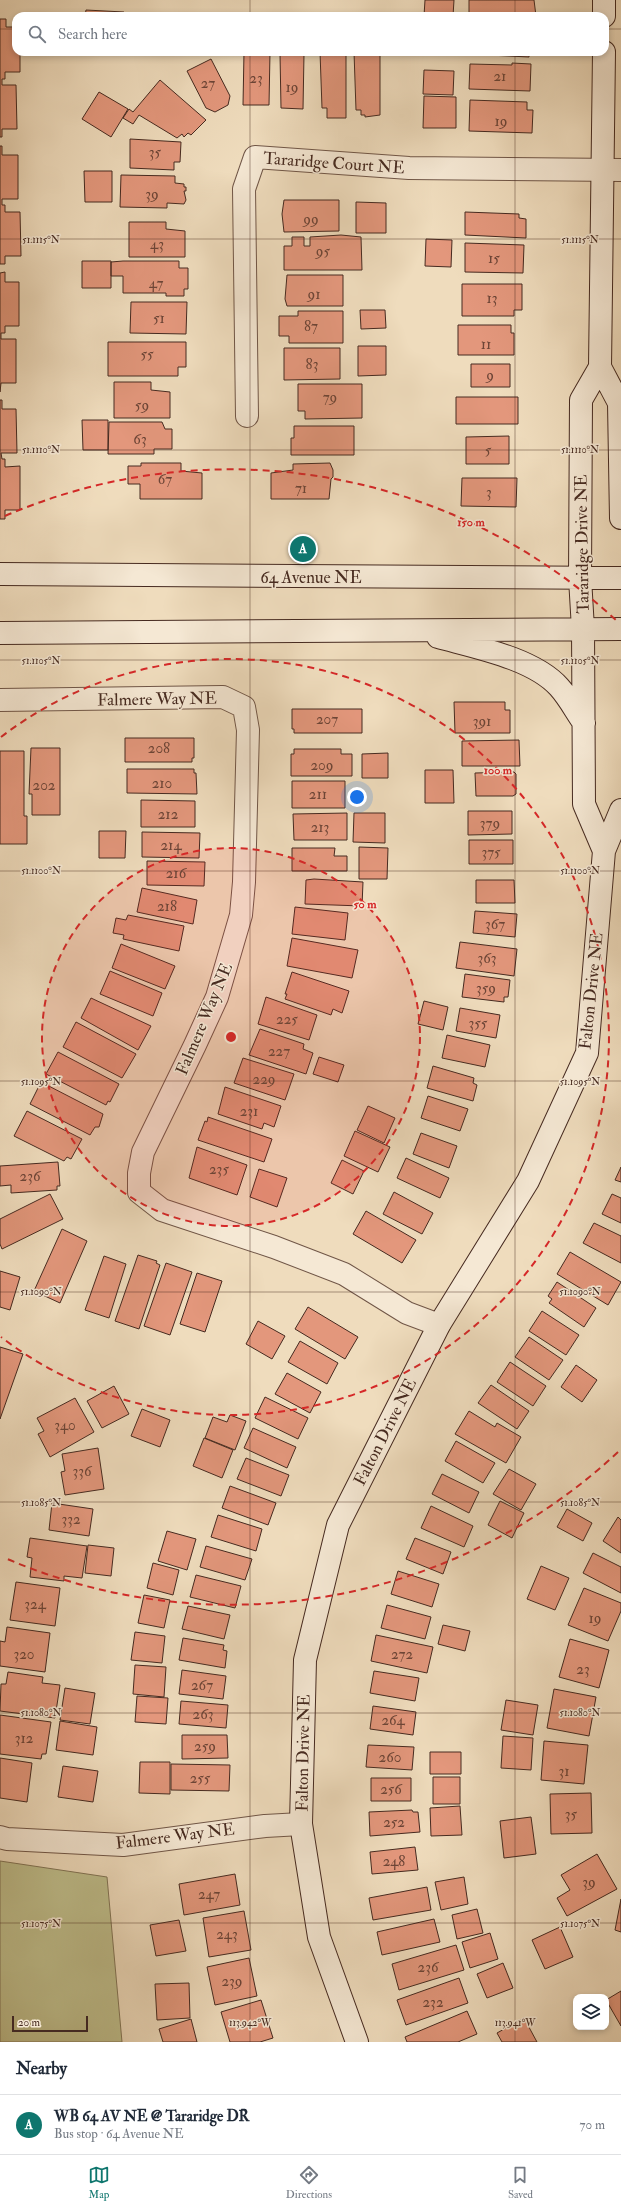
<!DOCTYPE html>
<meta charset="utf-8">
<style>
body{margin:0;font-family:"IM FELL Double Pica",serif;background:#f6f6f7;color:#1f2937}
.controls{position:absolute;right:12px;bottom:12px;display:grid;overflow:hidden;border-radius:8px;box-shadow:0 2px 6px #0003}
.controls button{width:36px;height:36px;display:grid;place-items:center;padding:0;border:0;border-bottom:1px solid #e0e1e3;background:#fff;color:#1f2937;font:20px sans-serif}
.scale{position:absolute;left:12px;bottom:10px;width:76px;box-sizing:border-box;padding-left:4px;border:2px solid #462a20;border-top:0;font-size:11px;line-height:14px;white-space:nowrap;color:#462a20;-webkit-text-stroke:3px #f5e8d4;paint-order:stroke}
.you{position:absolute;left:357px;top:797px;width:14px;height:14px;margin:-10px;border:3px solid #fff;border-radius:50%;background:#1a73e8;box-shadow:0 0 0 6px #1a73e833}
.badge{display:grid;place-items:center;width:26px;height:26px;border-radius:50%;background:#0f766e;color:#fff;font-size:13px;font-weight:700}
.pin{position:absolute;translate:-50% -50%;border:2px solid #fff;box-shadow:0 1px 4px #0006}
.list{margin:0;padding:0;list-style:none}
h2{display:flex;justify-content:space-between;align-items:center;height:52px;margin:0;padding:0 16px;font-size:17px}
h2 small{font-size:13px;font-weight:400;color:#747a83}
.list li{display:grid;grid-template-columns:26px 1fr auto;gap:12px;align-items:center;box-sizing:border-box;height:60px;padding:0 16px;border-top:1px solid #e0e1e3}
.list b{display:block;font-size:15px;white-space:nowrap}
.list p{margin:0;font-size:13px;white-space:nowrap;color:#747a83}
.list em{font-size:13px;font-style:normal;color:#747a83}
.icon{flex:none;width:22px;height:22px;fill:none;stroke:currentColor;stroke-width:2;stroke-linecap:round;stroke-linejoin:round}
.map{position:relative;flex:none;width:621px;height:2042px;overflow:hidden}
.search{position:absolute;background:#fff;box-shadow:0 2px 6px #0003;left:12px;right:12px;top:12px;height:44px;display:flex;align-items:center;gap:10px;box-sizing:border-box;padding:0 14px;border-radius:12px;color:#747a83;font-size:15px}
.sheet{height:112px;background:#fff}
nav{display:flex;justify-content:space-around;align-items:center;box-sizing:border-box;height:56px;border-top:1px solid #e0e1e3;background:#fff;font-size:11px;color:#747a83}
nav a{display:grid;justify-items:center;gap:2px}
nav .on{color:#0f766e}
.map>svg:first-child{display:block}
.green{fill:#bfbf8d;stroke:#827456}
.building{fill:#e3977c;stroke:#462a20}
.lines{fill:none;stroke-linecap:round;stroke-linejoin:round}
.street-casing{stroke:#705647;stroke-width:24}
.secondary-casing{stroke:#462a20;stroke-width:24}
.street{stroke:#f5e8d4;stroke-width:22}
.secondary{stroke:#f5e8d4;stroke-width:22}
.ticks{fill:none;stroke:#462a20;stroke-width:1;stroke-opacity:0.45}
.ring{fill:none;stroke:#d62828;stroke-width:2;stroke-dasharray:7 5}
.labels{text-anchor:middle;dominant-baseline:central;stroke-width:3;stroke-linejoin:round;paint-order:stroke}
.number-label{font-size:15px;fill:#6d4537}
.street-label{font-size:17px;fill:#462a20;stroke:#f5e8d4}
.ticks-label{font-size:10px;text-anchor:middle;fill:#462a20;stroke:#f5e8d4;stroke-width:3;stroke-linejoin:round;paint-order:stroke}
.centre{fill:#d62828;stroke:#f5e8d4;stroke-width:2}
.ring-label{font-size:12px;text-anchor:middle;font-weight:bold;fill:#d62828;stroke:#f5e8d4;stroke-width:3;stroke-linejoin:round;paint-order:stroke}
</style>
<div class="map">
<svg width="621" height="2042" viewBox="0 0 621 2042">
<rect width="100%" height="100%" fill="#efdcbd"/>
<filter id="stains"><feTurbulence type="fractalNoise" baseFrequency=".005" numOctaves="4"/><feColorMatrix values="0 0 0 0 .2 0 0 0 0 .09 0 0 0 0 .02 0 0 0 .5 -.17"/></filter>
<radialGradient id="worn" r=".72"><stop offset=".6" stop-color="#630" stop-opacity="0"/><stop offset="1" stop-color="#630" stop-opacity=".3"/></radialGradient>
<path class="green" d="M0 1861 107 1877 122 2042H0Z"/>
<path class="building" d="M425 0H454L453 16H424Z
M469 0H534L536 16H469Z
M86 10 124 12 127 16H85Z
M0 19H6V27H16V52H20V72H5V79H2V85H16L17 129H2V137H0Z
M244 52H270L269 105H243Z
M320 52H346V118H327V108H322Z
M354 52H380V115L365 117V115H361V110H356Z
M468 52H529V57L468 54Z
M280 54H304L303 109 281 108Z
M211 59 230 96 228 105 215 112 206 108 187 71Z
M512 63 531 64 530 91 469 89 470 64 512 65Z
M424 70 454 71 453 95 423 94Z
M160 80 206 120 191 135 188 133 184 137 182 134 177 138 139 115 133 124 123 118 129 109 133 112Z
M99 92 128 109 111 137 82 119Z
M424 96 456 97V128H423Z
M470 100 527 102V110H533L532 133 469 131Z
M130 139 181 142 180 162H174V170L130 168Z
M0 146H2V155H18V199H2V205H5V212H20L21 256H5V264H0Z
M84 171H112V202H85Z
M121 175 175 176V183L184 184V187H186V191H184L186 200 184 204 167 203V208L120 207Z
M284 200H339V231L284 232 282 214Z
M356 202 386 203V233H356Z
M465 212 519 214V218L526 219V238L465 235Z
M129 222H166V229L185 231V257H129Z
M341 235 361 237 362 270H284V246H292V237H304V246H310V237Z
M426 239 452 240 451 267 425 266Z
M465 243 524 245 523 273 465 272Z
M82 261H111V288H82Z
M123 261H179V268H188V289H184V296H166V293H123V276H111V262Z
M5 272V282H19V326H5V333H1V339H16V383H1L0 392V273Z
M287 275H343V306H287L285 299Z
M462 284H522V310H514V316H462Z
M131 302H187L186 334 130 333Z
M360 310H385L386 328 361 329Z
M298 311H343V343H289V336H279V316H298Z
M458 325H511V333H514V355H458Z
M108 342H186V367H178V376H108Z
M358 346H386V375L358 376Z
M284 348H340V379L284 380Z
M471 364H510V387H471Z
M114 382H151V390L170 392V418H114Z
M298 384H362V418L305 419V411H298Z
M456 397H518V424H456Z
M0 400H2V409H16L17 453H1L2 459H5V467L20 466V510H5V519H0Z
M82 420H108V450H83Z
M109 422H162L165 429H172V449H154V454H108Z
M294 426H354V455H291V438H294Z
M509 436V464H466V437Z
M141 463H181V471L202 473V499H140V484H128V466H141Z
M330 463 333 470V477L331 479 329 499H271V473L293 470V464Z
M462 478H517L516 507 461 506Z
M454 702H505V710H510V733H455Z
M292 709H362V733H294V729H292Z
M125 738H194V758H192V762H125Z
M519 740 520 766H462V741Z
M31 748H60V815H32V794H29Z
M294 749H341V754H352V776H291V754H294Z
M0 751H24V816H27V844H0Z
M388 753V778H362V754Z
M127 769H194V773H196L197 794 127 793Z
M425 770H453L454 803H425Z
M514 772 516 774V794L513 796H476L475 773Z
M292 781H345V808H292Z
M141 800 195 801V827H141Z
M468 811H512V834L468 835Z
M347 813V840H294L293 814Z
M354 813H385V843L353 842Z
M99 831H126L125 858H99Z
M142 832 200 833 199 858 142 857Z
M469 840H513V864H469Z
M359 847 388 848 387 879H359Z
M292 848H335L334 856H347V871H292Z
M147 861 205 862 204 886 147 885Z
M314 879 363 882 362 906 305 904 306 880Z
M476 880H514L515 903H476Z
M142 888 197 900 193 924 137 912Z
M295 907 348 913 345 940 292 934Z
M475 911 517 914 515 937 473 933Z
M128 915 184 926 179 951 123 939 124 935 113 933 116 918 126 920Z
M292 938 358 950 352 978 287 966Z
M460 942 517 949 514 976 456 968Z
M121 944 175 966 165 989 112 968Z
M110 971 162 993 153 1016 100 994Z
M292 972 349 991 342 1013 333 1009 331 1015 285 999 287 994H285Z
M465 974 510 980 508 997H504V1002L462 997Z
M266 997 317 1015 309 1040 258 1024Z
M91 998 151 1026 138 1050 81 1018Z
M424 1001 448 1007 443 1030 418 1024Z
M460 1008 500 1015 496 1038 456 1031Z
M76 1022 136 1054 122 1078 63 1047Z
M260 1029 304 1044 303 1049 313 1053 306 1074 249 1055Z
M447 1035 490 1045 485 1067 442 1058Z
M58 1052 119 1084 110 1102 108 1101 106 1105 46 1074Z
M319 1057 344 1065 338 1082 313 1074Z
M243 1058 294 1074 285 1100 234 1083Z
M433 1066 474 1078 473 1083 477 1085 473 1101 427 1088Z
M41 1082 103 1114 99 1127H95L90 1135 30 1104Z
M225 1087 281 1106 274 1127 264 1123 262 1129 218 1114Z
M428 1096 468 1109 460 1131 421 1118Z
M368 1106 395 1118 384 1143 357 1130Z
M27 1111 82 1139 71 1159 67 1157 64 1161 14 1136Z
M208 1117 272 1139 264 1162 198 1140 205 1121 207 1122Z
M355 1131 390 1147 378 1172 344 1156Z
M421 1133 457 1146 449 1168 413 1154Z
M197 1147 247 1165 237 1195 189 1178Z
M406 1158 449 1178 440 1198 397 1178Z
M342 1160 364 1171 353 1194 331 1183Z
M58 1162 60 1186H57V1190L11 1193V1185L0 1186V1166Z
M621 1167V1182L615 1180Z
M259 1169 287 1178 277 1207 250 1197Z
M394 1192 433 1213 422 1234 383 1214Z
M50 1194 63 1219 2 1249 0 1244V1219Z
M612 1194 621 1198V1223L602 1214Z
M366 1211 416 1240 402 1263 353 1234Z
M594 1223 621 1236V1263L583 1243Z
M62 1229 87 1241 60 1303 34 1291Z
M570 1252 621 1282 608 1305 557 1274Z
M138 1255 157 1261 156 1263 160 1265 139 1329 115 1321Z
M104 1256 126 1264 109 1318 85 1310Z
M166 1263 192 1272 170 1335 144 1326Z
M0 1271 20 1277 10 1310 0 1307Z
M197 1273 222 1281 205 1332 180 1324Z
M557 1282 596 1308 584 1327 549 1303 552 1299 548 1296Z
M308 1307 358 1337 345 1359 295 1329Z
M542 1311 579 1335 566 1355 529 1331Z
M258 1321 285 1336 272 1359 246 1344Z
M529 1337 563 1360 549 1380 515 1357Z
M300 1341 338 1363 327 1384 288 1362Z
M0 1347 23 1354 0 1419Z
M510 1362 546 1386 533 1406 497 1382Z
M576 1365 597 1380 582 1402 561 1387Z
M287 1373 321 1392 310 1413 275 1394Z
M491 1385 529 1411 517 1429 478 1403Z
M114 1386 129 1414 102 1428 87 1401Z
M265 1397 308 1418 298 1439 255 1418Z
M75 1398 94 1432 50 1457 38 1434 44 1431 37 1418Z
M142 1409 170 1420 160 1447 131 1436Z
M469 1411 495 1427 497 1423 521 1437 506 1463 455 1434Z
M230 1415 246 1421 235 1450 205 1438 213 1417 227 1422Z
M253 1428 296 1447 287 1468 244 1448Z
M204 1438 233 1450 222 1478 193 1466Z
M456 1441 495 1463 483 1483 445 1461Z
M98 1448 104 1489 65 1495 61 1472 65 1471 62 1454Z
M246 1458 289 1475 281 1496 237 1479Z
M509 1469 536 1484 521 1510 493 1494Z
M442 1474 479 1492 469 1513 432 1494Z
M230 1486 276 1503 268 1525 222 1508Z
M500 1501 524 1513 512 1538 488 1525Z
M52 1503 93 1509 89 1536 49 1530Z
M431 1506 473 1526 464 1547 421 1528Z
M567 1509 592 1523 583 1541 557 1527Z
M218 1515 262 1529 256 1551 211 1537Z
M618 1517 621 1520V1553L603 1541Z
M167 1531 196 1539 187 1570 158 1561Z
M30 1538 87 1546 82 1578 64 1576V1581L30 1577 32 1558 27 1557Z
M415 1538 451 1552 443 1574 406 1559Z
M88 1545 114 1548 111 1576 85 1573Z
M206 1546 252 1559 245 1580 200 1567Z
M593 1553 621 1567V1593L583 1573Z
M153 1563 179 1570 173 1595 147 1588Z
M541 1566 569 1578 555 1610 527 1599Z
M398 1571 439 1584 432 1607 391 1594Z
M196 1575 241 1586 235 1608 190 1597Z
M16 1582 60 1588 55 1626 10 1620Z
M584 1588 621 1603V1611L608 1641 568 1625Z
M144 1595 170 1600 164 1628 138 1623Z
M387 1605 431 1617 425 1639 381 1628Z
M188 1606 230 1615 224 1639 182 1629Z
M443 1625 470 1631 465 1651 438 1644Z
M7 1627 50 1633 45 1672 0 1666V1641L5 1642Z
M135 1632 165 1636 162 1663 131 1660Z
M376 1635 433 1647 427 1673 371 1661Z
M183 1638 224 1645 223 1650 227 1651 225 1668 179 1660Z
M570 1639 609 1650 599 1688 559 1677Z
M135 1665 166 1667 164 1697 133 1694Z
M182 1670 226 1676 223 1699 179 1694Z
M374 1671 419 1678 415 1701 370 1693Z
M8 1672 43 1677 42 1683 60 1685 55 1718 0 1711 1 1684H6Z
M65 1688 95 1693 90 1724 60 1720Z
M554 1689 596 1697 589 1736 547 1728Z
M137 1696 168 1698 166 1724 135 1722Z
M506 1700 538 1705 533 1735 501 1730Z
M181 1701 228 1705 226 1728 179 1724Z
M373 1706 416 1712 413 1735 370 1729Z
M0 1715 51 1722 46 1754H42L41 1759 0 1754Z
M60 1721 97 1727 93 1755 56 1750Z
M182 1735H227L228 1758 182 1759Z
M503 1736 533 1738 531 1770 501 1768Z
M544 1741 588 1745 584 1784 541 1780Z
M368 1745 414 1747 412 1770 366 1767Z
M430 1752H461V1774H430Z
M0 1758 32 1763 27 1802 0 1798Z
M140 1762H170V1794L139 1793Z
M171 1764 230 1765 229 1791 171 1790Z
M63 1766 98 1771 93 1802 58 1797Z
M433 1777H460V1804H433Z
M371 1778H411V1801H371Z
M591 1793 592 1833 551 1834 550 1794Z
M460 1806 462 1835 431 1836 430 1808Z
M412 1810 413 1812H418L420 1832 370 1836 369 1812Z
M531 1817 536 1854 504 1858 500 1821Z
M415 1847 418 1870 372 1874 370 1852Z
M597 1854 617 1889 567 1916 557 1898 570 1890 561 1875Z
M235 1874 240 1905 184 1915 179 1884Z
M464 1877 468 1904 441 1910 435 1882Z
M427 1887 431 1910 373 1920 369 1898Z
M621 1899V1932L615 1930Z
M477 1909 483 1933 457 1939 452 1915Z
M244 1911 251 1950 209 1957 203 1918Z
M434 1919 440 1942 382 1955 377 1932Z
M179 1920 186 1951 156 1956 150 1925Z
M560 1927 573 1957 545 1969 532 1940Z
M490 1933 498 1959 470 1968 462 1942Z
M456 1945 464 1970 399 1990 392 1964Z
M249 1958 257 1996 215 2005 207 1967Z
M503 1963 513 1988 487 1998 477 1974Z
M459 1978 468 2003 406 2025 397 2000Z
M189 1983 190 2018 157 2020 155 1984Z
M621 1991V2026L606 2000Z
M261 2000 273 2038 260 2042H230L221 2012Z
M467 2011 477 2034 458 2042H407L405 2037Z
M524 2018 537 2042H502L497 2033Z
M191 2019 197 2042H163L159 2029Z"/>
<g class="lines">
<g class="street-casing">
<path id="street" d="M247 416 244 189 255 157 409 168 621 170
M0 700 223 697 244 707 248 730 244 882 241 915 217 997 195 1045 143 1152 139 1173V1192L162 1210 274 1247 344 1274 407 1313 439 1325
M0 1837 7 1839 123 1845 265 1826 301 1824"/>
</g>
<g class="secondary-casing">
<path id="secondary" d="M604 16V0
M604 52 600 367 619 403 621 518
M600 367 581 400 580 578 583 629 584 804 604 851
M0 574 621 578
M0 633 621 629
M438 637C474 647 533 658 559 687 569 698 576 712 584 723
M357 2042 319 1937 301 1824 305 1660 338 1525 439 1325 528 1181 587 1053 604 851 621 810"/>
</g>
<use href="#street" class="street"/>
<use href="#secondary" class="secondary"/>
</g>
<path class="ticks" d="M250 0V16M515 0V16M0 29H16M605 29H621M250 52V2042M515 52V2042M0 239H621M0 450H621M0 660H621M0 871H621M0 1081H621M0 1292H621M0 1502H621M0 1713H621M0 1923H621"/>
<circle cx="231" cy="1037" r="189" fill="#d62828" fill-opacity=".12"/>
<g class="ring">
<circle cx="231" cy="1037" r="189"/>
<path d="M1 737A378 378 0 1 1 1 1337"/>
<path d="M618 1452A568 568 0 0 1 5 1558M5 516A568 568 0 0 1 618 622"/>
</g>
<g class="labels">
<g class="number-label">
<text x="500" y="76">21</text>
<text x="256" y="78">23</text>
<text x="208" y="83">27</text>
<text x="292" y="87">19</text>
<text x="501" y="121">19</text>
<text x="155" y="152">35</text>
<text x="152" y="194">39</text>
<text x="311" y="219">99</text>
<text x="157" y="244">43</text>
<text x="323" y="251">95</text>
<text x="494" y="258">15</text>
<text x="156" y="283">47</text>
<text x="314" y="294">91</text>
<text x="492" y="298">13</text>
<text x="159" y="318">51</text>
<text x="311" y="326">87</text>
<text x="486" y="344">11</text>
<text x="147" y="354">55</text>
<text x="312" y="364">83</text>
<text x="490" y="375">9</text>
<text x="330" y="397">79</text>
<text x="142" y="405">59</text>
<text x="140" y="439">63</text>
<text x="488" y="450">5</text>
<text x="165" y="479">67</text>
<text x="301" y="488">71</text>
<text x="489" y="492">3</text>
<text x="327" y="719">207</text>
<text x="482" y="721">391</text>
<text x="159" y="748">208</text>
<text x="322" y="765">209</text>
<text x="162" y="783">210</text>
<text x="44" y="785">202</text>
<text x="318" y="794">211</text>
<text x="168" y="814">212</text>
<text x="490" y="823">379</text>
<text x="320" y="827">213</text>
<text x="171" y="845">214</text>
<text x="491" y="852">375</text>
<text x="176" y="873">216</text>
<text x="167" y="906">218</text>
<text x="495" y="924">367</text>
<text x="487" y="958">363</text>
<text x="486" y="988">359</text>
<text x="287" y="1019">225</text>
<text x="478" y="1023">355</text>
<text x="279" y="1051">227</text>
<text x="264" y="1079">229</text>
<text x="249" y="1111">231</text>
<text x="219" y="1169">235</text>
<text x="30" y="1176">236</text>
<text x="65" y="1425">340</text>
<text x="82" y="1471">336</text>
<text x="71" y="1519">332</text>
<text x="35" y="1604">324</text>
<text x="595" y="1618">19</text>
<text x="24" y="1654">320</text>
<text x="402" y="1654">272</text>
<text x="583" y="1669">23</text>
<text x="202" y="1685">267</text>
<text x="203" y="1714">263</text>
<text x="393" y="1720">264</text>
<text x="24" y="1738">312</text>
<text x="205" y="1746">259</text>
<text x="390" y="1757">260</text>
<text x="564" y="1771">31</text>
<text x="200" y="1778">255</text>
<text x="391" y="1789">256</text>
<text x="571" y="1814">35</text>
<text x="394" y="1822">252</text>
<text x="394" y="1861">248</text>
<text x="589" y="1882">39</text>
<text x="209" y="1894">247</text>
<text x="227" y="1934">243</text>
<text x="428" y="1967">236</text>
<text x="232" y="1981">239</text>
<text x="433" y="2002">232</text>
</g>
<g class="street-label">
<text transform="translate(334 163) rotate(4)">Tararidge Court NE</text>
<text transform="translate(582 544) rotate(-91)">Tararidge Drive NE</text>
<text x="311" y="577">64 Avenue NE</text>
<text transform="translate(157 699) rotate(-1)">Falmere Way NE</text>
<text transform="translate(591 991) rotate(-84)">Falton Drive NE</text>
<text transform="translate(204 1019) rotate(-67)">Falmere Way NE</text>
<text transform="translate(385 1432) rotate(-63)">Falton Drive NE</text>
<text transform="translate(303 1753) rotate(-89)">Falton Drive NE</text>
<text transform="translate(175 1836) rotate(-7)">Falmere Way NE</text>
</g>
</g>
<g class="ticks-label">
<text x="41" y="243">51.1115°N</text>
<text x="580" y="243">51.1115°N</text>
<text x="41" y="453">51.1110°N</text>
<text x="580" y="453">51.1110°N</text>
<text x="41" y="664">51.1105°N</text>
<text x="580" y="664">51.1105°N</text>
<text x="41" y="874">51.1100°N</text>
<text x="580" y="874">51.1100°N</text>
<text x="41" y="1085">51.1095°N</text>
<text x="580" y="1085">51.1095°N</text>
<text x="41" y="1295">51.1090°N</text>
<text x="580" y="1295">51.1090°N</text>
<text x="41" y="1506">51.1085°N</text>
<text x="580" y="1506">51.1085°N</text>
<text x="41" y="1716">51.1080°N</text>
<text x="580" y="1716">51.1080°N</text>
<text x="41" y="1927">51.1075°N</text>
<text x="580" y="1927">51.1075°N</text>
<text x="250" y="2026">113.942°W</text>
<text x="515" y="2026">113.941°W</text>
</g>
<circle cx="231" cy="1037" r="6" class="centre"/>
<g class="ring-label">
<text x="471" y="526">150 m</text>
<text x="498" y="774">100 m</text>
<text x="365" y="908">50 m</text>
</g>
<rect width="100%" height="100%" filter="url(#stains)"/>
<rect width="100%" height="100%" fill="url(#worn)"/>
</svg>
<div class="controls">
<button><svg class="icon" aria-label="layers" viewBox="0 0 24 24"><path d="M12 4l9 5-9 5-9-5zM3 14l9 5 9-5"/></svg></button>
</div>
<div class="scale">20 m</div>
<div class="you"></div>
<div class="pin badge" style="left:303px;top:549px">A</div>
<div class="search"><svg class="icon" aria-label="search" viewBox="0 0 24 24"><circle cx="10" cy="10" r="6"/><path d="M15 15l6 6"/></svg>Search here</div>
</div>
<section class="sheet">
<h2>Nearby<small></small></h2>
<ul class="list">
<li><span class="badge">A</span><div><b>WB 64 AV NE @ Tararidge DR</b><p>Bus stop · 64 Avenue NE</p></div><em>70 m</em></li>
</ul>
</section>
<nav>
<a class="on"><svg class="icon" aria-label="map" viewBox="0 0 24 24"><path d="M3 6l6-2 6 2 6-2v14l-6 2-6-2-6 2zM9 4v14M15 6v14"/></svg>Map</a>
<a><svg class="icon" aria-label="directions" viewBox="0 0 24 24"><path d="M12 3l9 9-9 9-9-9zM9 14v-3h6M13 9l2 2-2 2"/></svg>Directions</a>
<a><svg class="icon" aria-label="saved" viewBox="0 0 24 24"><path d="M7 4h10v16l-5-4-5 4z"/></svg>Saved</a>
</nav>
